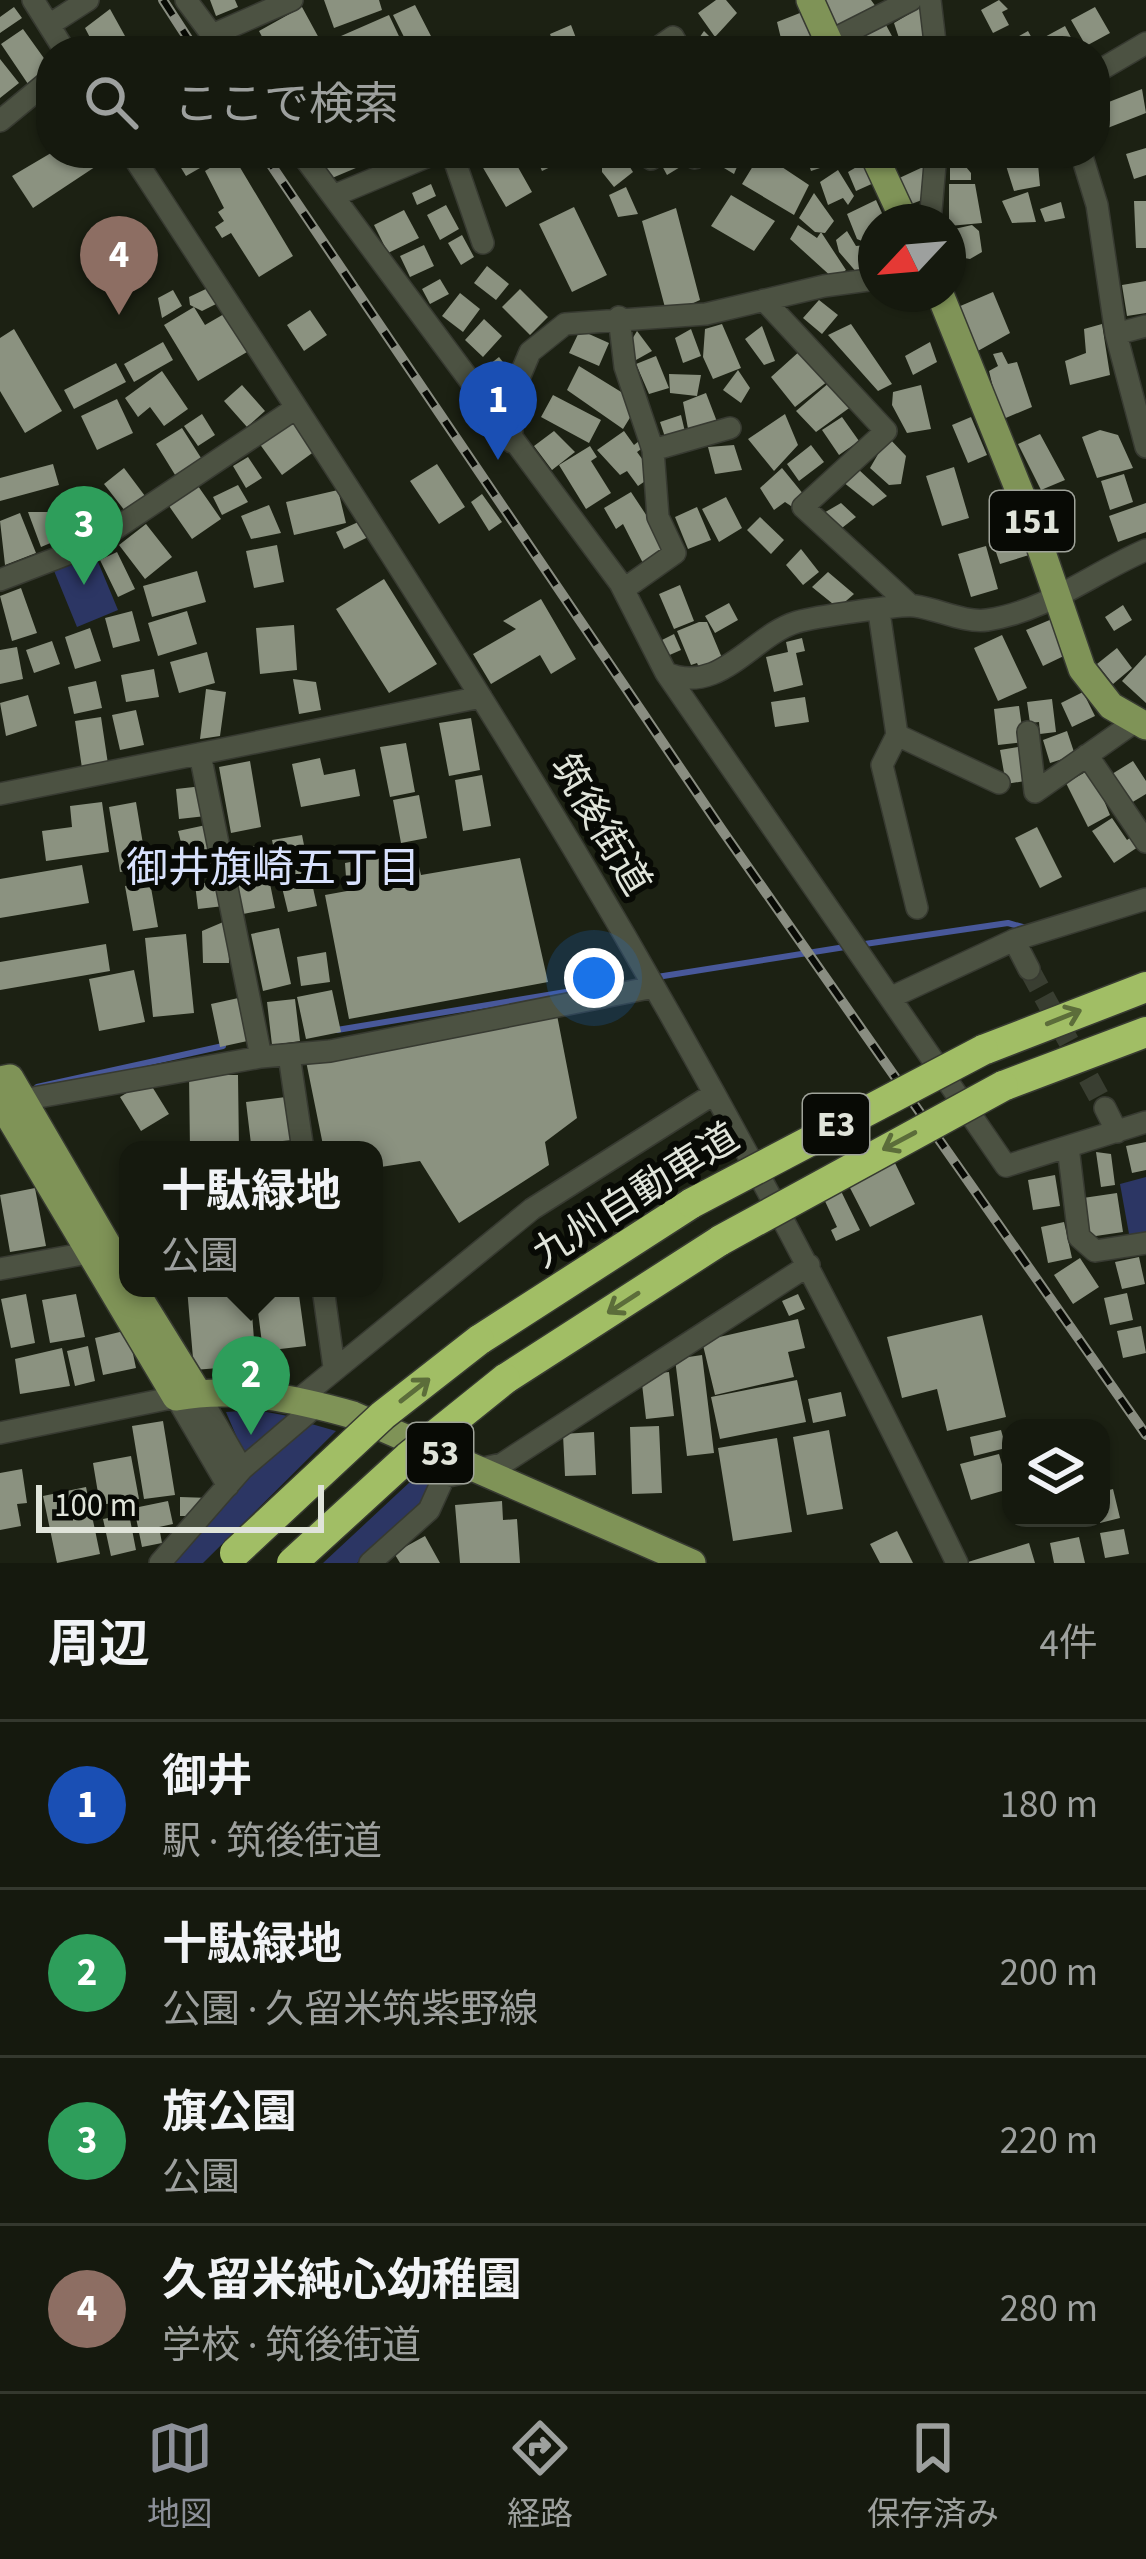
<!DOCTYPE html>
<html lang="ja">
<meta charset="utf-8">
<style>
body{margin:0;font-family:"Source Sans 3","Noto Sans JP",sans-serif;background:#22261c;color:#f1f3f6}
.controls{position:absolute;right:36px;bottom:36px;display:grid;overflow:hidden;border-radius:24px;box-shadow:0 3px 9px #0004}
.controls button{width:108px;height:108px;display:grid;place-items:center;padding:0;border:0;border-bottom:3px solid #34382e;background:#15190e;color:#f1f3f6;font:60px sans-serif}
.compass{position:absolute;left:858px;top:204px;width:108px;height:108px;border-radius:50%;background:#15190e;box-shadow:0 3px 9px #0004;rotate:244deg}
.scale{position:absolute;left:36px;bottom:30px;width:288px;box-sizing:border-box;padding-left:12px;border:6px solid #e0e4da;border-top:0;font-size:33px;line-height:42px;white-space:nowrap;color:#e0e4da;-webkit-text-stroke:9px #080a05;paint-order:stroke}
.you{position:absolute;left:594px;top:978px;width:42px;height:42px;margin:-30px;border:9px solid #fff;border-radius:50%;background:#1a73e8;box-shadow:0 0 0 18px #1a73e833}
.badge{display:grid;place-items:center;width:78px;height:78px;border-radius:50%;background:#8c9099;color:#fff;font-size:39px;font-weight:700}
.pin{position:absolute;translate:-50% -99px;filter:drop-shadow(0 3px 6px #0008)}
.pin::after{content:'';position:absolute;top:63px;width:42px;height:36px;background:inherit;clip-path:polygon(0 0,100% 0,50% 100%)}
.popup{position:absolute;left:119px;top:1141px;width:264px;height:156px;box-sizing:border-box;display:grid;place-content:center;border-radius:24px;background:#15190e;filter:drop-shadow(0 3px 9px #0005);font-size:39px;white-space:nowrap;color:#9da09e}
.popup b{font-size:45px;color:#f1f3f6}
.popup::after{content:'';position:absolute;left:50%;top:100%;margin-left:-24px;border:24px solid transparent;border-top-color:#15190e}
.list{margin:0;padding:0;list-style:none}
h2{display:flex;justify-content:space-between;align-items:center;height:156px;margin:0;padding:0 48px;font-size:51px}
h2 small{font-size:39px;font-weight:400;color:#9da09e}
.list li{display:grid;grid-template-columns:78px 1fr auto;gap:36px;align-items:center;box-sizing:border-box;height:168px;padding:0 48px;border-top:3px solid #34382e}
.list b{display:block;font-size:45px;white-space:nowrap}
.list p{margin:0;font-size:39px;white-space:nowrap;color:#9da09e}
.list em{font-size:39px;font-style:normal;color:#9da09e}
.icon{flex:none;width:66px;height:66px;fill:none;stroke:currentColor;stroke-width:2;stroke-linecap:round;stroke-linejoin:round}
.map{position:relative;flex:none;width:1146px;height:1563px;overflow:hidden}
.search{position:absolute;background:#15190e;box-shadow:0 3px 9px #0004;left:36px;right:36px;top:36px;height:132px;display:flex;align-items:center;gap:30px;box-sizing:border-box;padding:0 42px;border-radius:48px;color:#9da09e;font-size:45px}
.sheet{height:828px;background:#15190e}
nav{display:flex;justify-content:space-around;align-items:center;box-sizing:border-box;height:168px;border-top:3px solid #34382e;background:#15190e;font-size:33px;color:#9da09e}
nav a{display:grid;justify-items:center;gap:6px}
nav .on{color:#8c9099}
.map>svg:first-child{display:block}
.green{fill:#2c3664}
.lines{fill:none;stroke-linecap:round;stroke-linejoin:round}
.stream{stroke:#48589a;stroke-width:6}
.building{fill:#8b9280}
.minor-tunnel{stroke:#393e31;stroke-width:21;stroke-dasharray:21 10;stroke-linecap:butt}
.minor-casing{stroke:#373a31;stroke-width:24}
.major-casing{stroke:#373a31;stroke-width:30}
.highway-casing{stroke:#373a31;stroke-width:33}
.minor{stroke:#4c5242;stroke-width:21}
.major{stroke:#7f9357;stroke-width:27}
.highway{stroke:#a1be65;stroke-width:30}
.rail-casing{stroke:#898d81;stroke-width:10}
.rail{stroke:#080a05;stroke-width:6;stroke-dasharray:18;stroke-linecap:butt}
.highway-bridge-casing{stroke:#373a31;stroke-width:33;stroke-linecap:butt}
.highway-bridge{stroke:#a1be65;stroke-width:30}
.oneway{stroke:#5c6d3a}
.labels{text-anchor:middle;dominant-baseline:central;stroke-width:12;stroke-linejoin:round;paint-order:stroke}
.shield{fill:#080a05;stroke:#9fa39a;stroke-width:3}
.shield-label{font-size:36px;font-weight:bold;fill:#e0e4da}
.street-label{font-size:39px;fill:#e0e4da;stroke:#080a05}
.neighbourhood-label{font-size:42px;fill:#d8e1fd;stroke:#080a05}
</style>
<div class="map">
<svg width="1146" height="1563" viewBox="0 0 1146 1563">
<rect width="100%" height="100%" fill="#1c2113"/>
<path class="green" d="M91 545 118 610 77 627 50 561Z
M1146 1177V1243L1131 1245 1120 1184Z
M256 1410 288 1416 244 1454 226 1412Z
M308 1423 336 1431 203 1563H172L242 1484Z
M426 1467 436 1478 434 1498 357 1563H323Z"/>
<g class="lines">
<path class="stream" d="M858 945 1008 923 1026 928
M657 977 845 947
M337 1030 614 984
M37 1087 223 1046"/>
</g>
<path class="building" d="M210 0H235L238 7 216 16Z
M324 0H379L382 10 334 28Z
M716 0H726L737 13 715 37 698 13Z
M820 0H871L879 11 834 31Z
M999 0 1008 9 1002 12 1009 25 993 33 981 10Z
M415 5 432 38 410 49 393 15Z
M14 7 22 18 0 33V17Z
M302 7 320 40 268 48 259 31Z
M921 7 931 38 901 44 894 23Z
M1095 7 1110 33 1086 46 1071 20Z
M110 9 125 36 117 40 121 47 97 51 85 28Z
M805 11 826 51H784L777 22Z
M389 15 405 49 347 48 341 36Z
M571 25 581 51H556L550 34Z
M886 25 900 51H852L848 43Z
M1065 26 1078 51H1048L1041 39Z
M23 29 51 68 28 84 1 44Z
M704 31 724 51H690Z
M1028 31 1039 51H993Z
M156 36 166 51H133Z
M506 39 508 51H481L478 45Z
M0 59 19 83 0 98Z
M1142 89 1146 113 1105 129 1096 107Z
M1146 148V175L1134 179 1126 154Z
M51 153H116L33 208 12 176Z
M172 153H204L196 162 200 168 186 176Z
M333 153H358L363 165 325 181 318 163Z
M510 153 532 192 506 207 482 166Z
M534 153H560L561 162 542 171Z
M621 153 633 172 614 187 602 172V154Z
M655 153H692L695 158 667 175Z
M719 153 742 155 734 174 714 162Z
M761 153 809 185 794 215 742 184Z
M805 153H862V154L811 171Z
M1002 153H1037L1040 186 1014 191Z
M232 154 293 256 259 277 231 233 222 238 215 227 224 221 218 212 224 208 205 171Z
M957 156 971 173V180H950V158Z
M865 162 876 182 856 191 848 172Z
M923 167 933 171 930 197 906 206 895 180Z
M838 170 854 196 848 205 843 198 828 205 820 182Z
M431 184 436 196 417 205 412 193Z
M949 184H975L982 223 949 226Z
M626 187 638 214 618 217 609 195Z
M1028 192 1036 222 1012 223 1002 201Z
M814 193 834 221 825 233 815 232 799 218Z
M731 195 775 221 754 251 711 226Z
M876 200 886 222H876V247L857 239 847 214Z
M1134 201H1146V248H1136Z
M1061 202 1065 218 1045 222 1040 209Z
M446 205 459 229 440 240 427 215Z
M574 207 607 275 572 292 539 224Z
M676 208 700 300 667 315 642 221Z
M404 210 419 238 388 253 374 225Z
M798 225 817 238 821 232 846 270 834 279 790 239Z
M972 225 979 231 982 252 970 259 948 255 950 230Z
M847 231 856 246 866 245 876 258 858 274 839 252 836 240Z
M462 235 474 257 461 265 448 243Z
M424 245 434 266 410 277 400 256Z
M487 266 509 284 496 300 474 283Z
M440 279 449 294 430 304 422 289Z
M1146 281V313L1127 316 1122 285Z
M208 288 216 304 202 311 190 305 189 297Z
M520 289 548 317 530 335 502 307Z
M173 290 182 306 162 318 158 298Z
M993 292 1010 333 976 352 958 307Z
M460 293 480 309 463 332 442 316Z
M819 300 838 315 822 334 803 318Z
M194 307 205 325 224 314 247 352 198 381 164 325Z
M310 310 327 335 304 351 287 325Z
M484 319 502 336 483 357 465 340Z
M722 324 741 368 713 379 703 357 705 329Z
M851 324 892 384 878 391 828 335Z
M1102 324 1110 375 1070 385 1065 361 1086 353 1084 329Z
M762 326 775 361 764 365 745 339Z
M14 329 62 411 25 433 0 391V338Z
M691 329 701 356 683 363 675 338Z
M580 330 609 343 599 366 569 353Z
M637 331 652 351 636 360 628 346Z
M163 342 173 360 134 382 124 364Z
M930 342 937 362 913 375 905 356Z
M801 350 828 381 795 407 771 377Z
M1002 352 1008 364 1017 362 1032 407 1001 420 989 371 998 366 993 354Z
M656 356 669 388 649 394 636 364Z
M499 357 520 384 502 398 480 372Z
M116 363 126 382 74 409 64 390Z
M579 366 639 403 623 429 567 390Z
M738 370 750 388 741 403 723 390Z
M162 371 188 409 164 426 150 407 138 417 125 398Z
M669 374 701 375 697 396 670 393Z
M830 382 852 406 816 432 796 411Z
M242 385 265 411 247 427 224 401Z
M921 385 931 429 907 433 892 405 893 392Z
M706 393 719 427 689 434 683 402Z
M553 395 601 420 589 443 541 417Z
M117 399 133 433 97 450 81 416Z
M202 414 215 435 198 446 184 426Z
M785 414 798 445 774 471 748 439Z
M681 415 686 436 665 437 660 422Z
M842 417 859 441 839 455 822 430Z
M971 417 987 455 968 463 952 425Z
M292 419 315 451 282 475 259 443Z
M182 428 203 461 177 478 156 444Z
M1100 430 1118 435 1133 468 1097 478 1082 437Z
M554 431 575 452 552 470 534 446Z
M624 431 634 445 639 441 644 447 637 452 654 475 638 486 627 471 620 475 597 450Z
M1040 434 1065 480 1041 490 1018 444Z
M888 437 906 456 901 484 889 485 870 468Z
M734 445 742 470 715 474 708 447Z
M811 445 824 462 799 481 787 464Z
M590 446 597 457 591 461 611 493 586 509 559 465Z
M248 457 262 478 246 488 233 466Z
M53 464 59 485 0 501V478Z
M437 464 465 507 439 524 410 481Z
M954 467 969 518 942 526 926 476Z
M124 468 145 496 125 511 104 484Z
M782 468 804 495 794 508 785 502 774 510 760 488Z
M858 469 887 496 873 506 843 482Z
M1124 474 1133 502 1110 510 1101 481Z
M238 485 248 502 222 515 213 497Z
M198 486 221 519 192 539 169 506Z
M86 489 102 518 75 533 59 505Z
M338 490 346 523 294 535 286 502Z
M631 492 672 554 646 569 623 524 616 529 604 508Z
M482 494 502 522 489 531 471 502Z
M726 497 742 528 719 542 702 509Z
M841 503 856 517 838 531 822 514Z
M1146 503V532L1118 542 1109 516Z
M269 505 281 533 251 539 241 516Z
M697 507 711 540 688 549 675 517Z
M28 512H50L60 539 41 547Z
M20 513 36 553 5 565 0 521Z
M760 517 784 540 771 554 747 530Z
M365 519 372 535 344 549 336 532Z
M146 524 172 557 145 579 119 545Z
M1023 534 1029 555 1000 564 993 543Z
M277 545 284 582 254 588 246 551Z
M986 546 998 589 971 597 958 554Z
M801 549 819 572 803 585 786 565Z
M117 552 135 589 118 597 100 560Z
M197 571 206 602 152 617 143 586Z
M828 572 854 594 838 608 812 587Z
M384 579 437 664 389 693 336 609Z
M680 585 694 621 674 629 659 594Z
M21 588 37 633 12 641 0 596Z
M541 599 576 659 551 674 540 655 491 684 473 654 516 629 503 621Z
M729 603 738 620 715 633 705 616Z
M1123 605 1132 620 1114 631 1105 617Z
M132 611 140 641 113 648 105 618Z
M187 611 197 644 158 656 148 623Z
M1052 619 1068 654 1043 666 1026 630Z
M699 622H707L725 665 702 674 697 663 691 665 677 631Z
M294 625 297 670 260 674 256 628Z
M90 628 101 661 75 669 65 637Z
M674 634 681 650 665 657 658 642Z
M1002 635 1027 688 998 701 974 648Z
M802 638 805 651 796 653 803 685 774 692 766 657 788 652 786 642Z
M52 641 60 664 34 673 26 650Z
M17 647 23 679 0 684V650Z
M1117 648 1132 668 1113 684 1097 664Z
M207 652 215 683 179 693 170 662Z
M1146 655V703L1122 681Z
M154 669 159 697 126 702 121 675Z
M293 679 316 682 321 710 299 714Z
M96 681 102 708 74 714 68 687Z
M206 689 226 692 220 736 200 739Z
M1083 692 1095 716 1072 727 1061 703Z
M28 695 37 726 6 736 0 703Z
M805 697 809 722 775 727 771 702Z
M1052 699 1056 732 1040 734 1039 722 1030 723 1027 702Z
M1019 706 1024 742 998 745 994 709Z
M136 710 144 745 120 750 112 715Z
M101 717 108 764 82 768 75 721Z
M471 718 480 770 449 776 439 723Z
M1067 731 1075 755 1050 763 1043 740Z
M406 743 415 792 390 797 380 747Z
M1024 746 1031 780 1006 784 1000 750Z
M320 758 324 775 355 769 360 796 301 807 292 764Z
M250 761 261 827 231 833 219 767Z
M1133 761 1146 781V794L1131 803 1112 774Z
M1091 769 1110 815 1088 827 1066 783Z
M482 775 491 826 463 831 455 780Z
M203 786 206 816 179 819 176 789Z
M419 795 427 838 401 843 393 800Z
M102 802 109 852 46 861 42 831 72 827 70 806Z
M136 802 147 868 120 872 109 807Z
M1112 818 1127 840 1134 835 1141 845 1114 863 1092 831Z
M206 825 212 852 185 858 178 831Z
M1037 827 1062 877 1040 888 1015 838Z
M302 835 307 860 277 865 272 840Z
M262 845 275 908 243 914 231 850Z
M415 850 421 875 520 858 548 982 349 1019 325 895 347 891 345 863Z
M82 865 89 903 0 918V879Z
M308 865 317 906 288 912 278 871Z
M221 881 224 906 198 909 195 884Z
M150 882 158 927 133 931 125 886Z
M228 920 229 963H203L202 931Z
M279 928 291 984 263 991 251 934Z
M186 934 194 1013 153 1017 145 938Z
M106 944 110 971 0 990V962Z
M326 952 330 982 301 986 297 957Z
M134 970 145 1022 99 1031 89 979Z
M332 990 341 1032 306 1039 297 997Z
M243 997 252 1040 220 1047 211 1004Z
M295 999 300 1041 272 1045 267 1002Z
M557 1015 577 1118 545 1142 549 1165 459 1223 420 1161 374 1168V1150H324L306 1061Z
M189 1075H238L239 1150H190Z
M148 1080 169 1114 141 1131 120 1097Z
M286 1097 293 1140 251 1144 246 1102Z
M1146 1142V1170L1132 1173 1126 1146Z
M1096 1152 1111 1154 1115 1185 1101 1187Z
M894 1161 915 1204 870 1227 848 1184Z
M1055 1175 1060 1206 1033 1210 1028 1180Z
M35 1188 46 1246 10 1252 0 1195Z
M841 1191 860 1230 836 1241 831 1230 837 1227 824 1199Z
M1117 1193 1123 1232 1089 1237 1083 1198Z
M1064 1222 1072 1258 1048 1263 1041 1227Z
M1139 1257 1145 1284 1122 1289 1115 1262Z
M1080 1258 1099 1287 1073 1304 1054 1275Z
M187 1288H250L256 1365 194 1370Z
M255 1288H298L306 1346 263 1351Z
M1127 1293 1133 1320 1110 1325 1104 1298Z
M26 1294 35 1343 11 1348 1 1299Z
M76 1294 85 1337 50 1343 42 1300Z
M798 1294 805 1309 789 1316 782 1301Z
M982 1315 1006 1417 947 1431 937 1389 902 1398 887 1337Z
M798 1319 805 1348 788 1352 794 1377 715 1395 702 1341Z
M1141 1326 1146 1353 1123 1358 1117 1331Z
M128 1330 136 1368 103 1375 95 1338Z
M88 1346 95 1381 75 1386 67 1351Z
M62 1348 70 1386 20 1394 15 1359Z
M702 1355 714 1453 687 1456 675 1359Z
M669 1372 674 1416 646 1419 641 1375Z
M797 1380 806 1422 720 1439 711 1397Z
M841 1392 846 1416 813 1423 808 1399Z
M163 1421 175 1495 144 1499 132 1426Z
M659 1426 662 1493 632 1494 630 1427Z
M829 1430 843 1509 807 1515 793 1437Z
M1001 1430 1006 1448 974 1456 970 1437Z
M594 1432 596 1475 565 1476 563 1434Z
M777 1438 792 1532 733 1541 718 1448Z
M999 1454 1009 1489 971 1500 960 1464Z
M131 1456 139 1499 100 1505 93 1463Z
M22 1469 27 1503 17 1504 21 1526 0 1530V1473Z
M86 1487 100 1554 57 1563 43 1496Z
M1113 1489 1120 1518 1100 1523 1101 1492Z
M180 1497 210 1498 196 1516H180Z
M168 1501 173 1524 159 1527 162 1543 142 1547 134 1508Z
M502 1501 503 1520 517 1519 520 1563H460L455 1505Z
M129 1514 136 1550 111 1556 103 1519Z
M1124 1529 1129 1554 1105 1558 1100 1533Z
M897 1531 913 1563H880L870 1544Z
M425 1536 440 1563H400L394 1553Z
M1079 1537 1085 1563H1054L1050 1543Z
M1029 1543 1035 1563H968V1562Z"/>
<g class="lines">
<path class="minor-tunnel" d="M1029 969 1105 1108"/>
<g class="minor-casing">
<path id="minor" d="M33 0 65 51
M186 0 224 51
M930 0 936 51
M49 25 88 0
M212 35 292 0
M828 42 911 0
M653 51 673 37 681 51
M1095 73 1146 43
M0 121 51 79
M131 153C281 384 433 614 575 851 713 1082 840 1321 957 1563
M301 153 620 583 666 673C720 696 753 635 797 622 814 617 901 604 915 606 938 609 964 623 987 620 1047 611 1092 573 1146 550
M452 153 483 243
M648 153 651 159
M1081 153 1097 205 1116 334 1146 326
M695 158 701 153
M333 196 436 153
M930 222 936 153
M764 300 886 431 803 507 910 605
M619 317 625 367 653 450 730 428
M1116 334 1146 447
M512 442 511 397 530 352 565 324 706 314 824 286 876 279
M0 580 91 545 296 408
M624 589 675 553 658 517 653 450
M879 612 897 735 882 765 917 908
M666 673 1006 1166 1146 1122
M1028 732 1035 792 1136 721
M897 735 999 783
M200 754 261 1057
M1087 755 1146 842
M0 794 481 697
M1014 940 1029 969
M894 996 1014 940 1146 899
M289 1055 303 1150
M11 1102 261 1057 330 1051 654 987
M1105 1108 1117 1132
M1068 1147 1079 1237 1095 1251 1146 1243
M0 1269 88 1253
M323 1288 334 1367
M198 1393 242 1469
M298 1400 532 1209 712 1095
M0 1433 176 1397 228 1486
M160 1563 242 1469 317 1405
M370 1563 429 1510 444 1477 502 1464 809 1265"/>
</g>
<g class="major-casing">
<path id="major" d="M810 0 833 51
M873 153 905 222
M940 294 1031 520 1082 669 1111 706 1146 726
M0 1080 10 1078 128 1280
M0 1101 176 1397C234 1386 297 1399 353 1415L692 1563
M133 1288 198 1393"/>
</g>
<g class="highway-casing">
<path id="highway" d="M983 1050 1146 987
M1003 1086 1146 1032
M479 1340 692 1203
M505 1379 721 1240"/>
</g>
<use href="#minor" class="minor"/>
<use href="#major" class="major"/>
<use href="#highway" class="highway"/>
<g class="rail-casing">
<path id="rail" d="M163 0 196 51
M263 153 722 830 1146 1435"/>
</g>
<use href="#rail" class="rail"/>
<g class="highway-bridge-casing">
<path id="highway-bridge" d="M692 1203 983 1050
M721 1240 1003 1086
M235 1553 383 1415 479 1340
M292 1563 408 1457 505 1379"/>
</g>
<use href="#highway-bridge" class="highway-bridge"/>
</g>
<defs><path id="oneway-shaft" d="M-6 0H5M1.5-3L5.5 0L1.5 3" fill="none" stroke-width="1.6" stroke-linecap="round" stroke-linejoin="round" transform="scale(3)"/></defs>
<g class="oneway">
<use href="#oneway-shaft" transform="translate(1064 1017) rotate(-22)"/>
<use href="#oneway-shaft" transform="translate(899 1141) rotate(152)"/>
<use href="#oneway-shaft" transform="translate(623 1303) rotate(147)"/>
<use href="#oneway-shaft" transform="translate(415 1390) rotate(-38)"/>
</g>
<g class="labels">
<g class="shield">
<rect x="990" y="491" width="84" height="60" rx="9"/>
<rect x="803" y="1094" width="66" height="60" rx="9"/>
<rect x="407" y="1423" width="66" height="60" rx="9"/>
</g>
<g class="shield-label">
<text x="1032" y="521">151</text>
<text x="836" y="1124">E3</text>
<text x="440" y="1453">53</text>
</g>
<g class="street-label">
<text transform="translate(600 825) rotate(59)">筑後街道</text>
<text transform="translate(636 1196) rotate(-32)">九州自動車道</text>
</g>
<g class="neighbourhood-label">
<text x="273" y="869">御井旗崎五丁目</text>
</g>
</g>
</svg>
<div class="controls">
<button><svg class="icon" aria-label="layers" viewBox="0 0 24 24"><path d="M12 4l9 5-9 5-9-5zM3 14l9 5 9-5"/></svg></button>
</div>
<svg class="compass" viewBox="-18 -18 36 36"><path d="M0-13l5 13h-10z" fill="#e53935"/><path d="M0 13l5-13h-10z" fill="#9da09e"/></svg>
<div class="scale">100 m</div>
<div class="you"></div>
<div class="pin badge" style="left:498px;top:460px;background:#1a4fb4">1</div>
<div class="pin badge" style="left:251px;top:1435px;background:#2e9e5b">2</div>
<div class="popup"><b>十駄緑地</b>公園</div>
<div class="pin badge" style="left:84px;top:585px;background:#2e9e5b">3</div>
<div class="pin badge" style="left:119px;top:315px;background:#8d6e63">4</div>
<div class="search"><svg class="icon" aria-label="search" viewBox="0 0 24 24"><circle cx="10" cy="10" r="6"/><path d="M15 15l6 6"/></svg>ここで検索</div>
</div>
<section class="sheet">
<h2>周辺<small>4件</small></h2>
<ul class="list">
<li><span class="badge" style="background:#1a4fb4">1</span><div><b>御井</b><p>駅 · 筑後街道</p></div><em>180 m</em></li>
<li><span class="badge" style="background:#2e9e5b">2</span><div><b>十駄緑地</b><p>公園 · 久留米筑紫野線</p></div><em>200 m</em></li>
<li><span class="badge" style="background:#2e9e5b">3</span><div><b>旗公園</b><p>公園</p></div><em>220 m</em></li>
<li><span class="badge" style="background:#8d6e63">4</span><div><b>久留米純心幼稚園</b><p>学校 · 筑後街道</p></div><em>280 m</em></li>
</ul>
</section>
<nav>
<a class="on"><svg class="icon" aria-label="map" viewBox="0 0 24 24"><path d="M3 6l6-2 6 2 6-2v14l-6 2-6-2-6 2zM9 4v14M15 6v14"/></svg>地図</a>
<a><svg class="icon" aria-label="directions" viewBox="0 0 24 24"><path d="M12 3l9 9-9 9-9-9zM9 14v-3h6M13 9l2 2-2 2"/></svg>経路</a>
<a><svg class="icon" aria-label="saved" viewBox="0 0 24 24"><path d="M7 4h10v16l-5-4-5 4z"/></svg>保存済み</a>
</nav>
